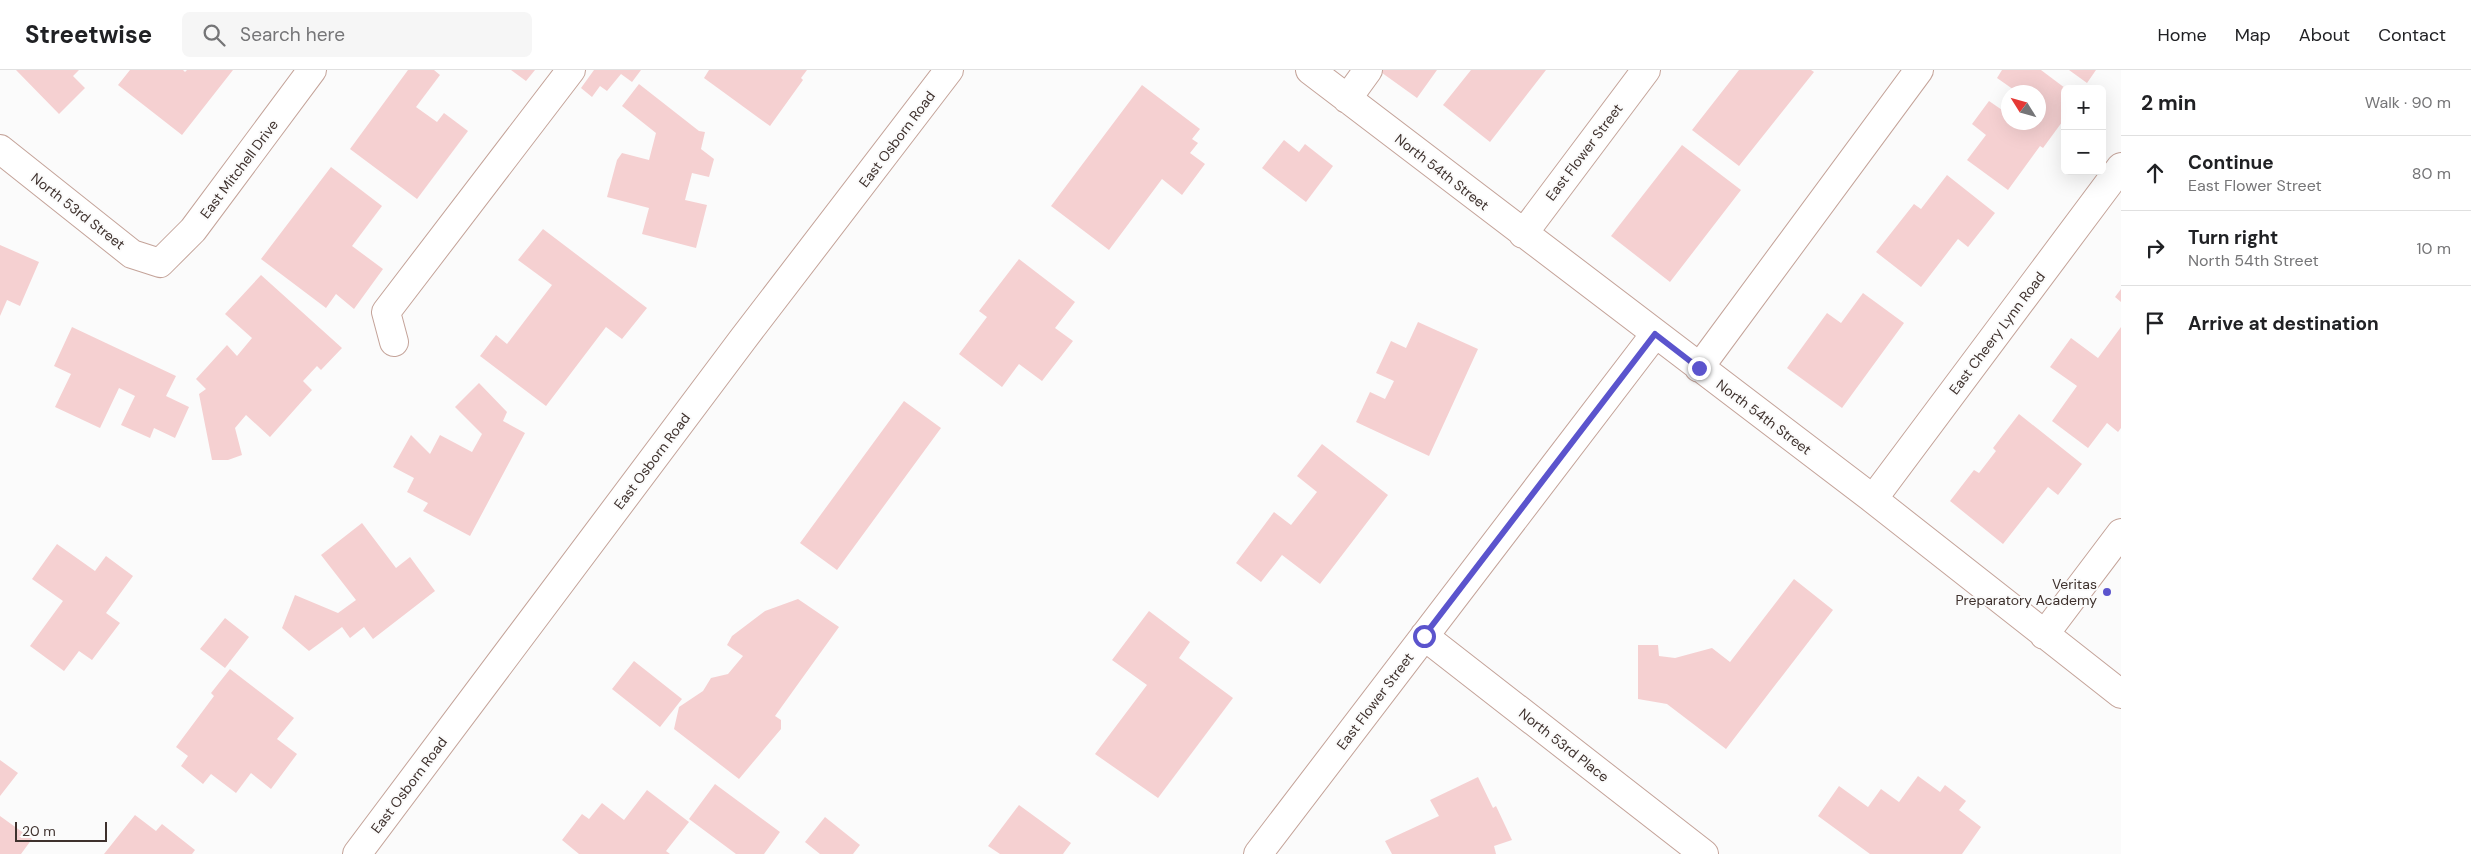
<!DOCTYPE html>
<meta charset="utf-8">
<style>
body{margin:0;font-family:"DM Sans",sans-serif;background:#f6f6f6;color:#202124}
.controls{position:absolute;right:15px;top:15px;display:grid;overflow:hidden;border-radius:8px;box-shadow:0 5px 20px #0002}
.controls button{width:45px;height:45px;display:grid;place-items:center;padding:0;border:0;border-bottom:1px solid #e0e0e0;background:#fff;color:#202124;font:25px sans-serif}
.compass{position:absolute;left:2001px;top:15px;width:45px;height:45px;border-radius:50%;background:#fff;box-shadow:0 5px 20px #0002;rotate:307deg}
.scale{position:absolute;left:15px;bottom:12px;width:92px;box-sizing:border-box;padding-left:5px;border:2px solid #3e312d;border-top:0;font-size:14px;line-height:18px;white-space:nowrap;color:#3e312d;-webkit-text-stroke:4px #fbfbfb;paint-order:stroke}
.stop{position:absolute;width:15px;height:15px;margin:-11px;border:4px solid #5b54cd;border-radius:50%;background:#fff}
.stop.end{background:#5b54cd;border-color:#fff;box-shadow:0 1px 5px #0008}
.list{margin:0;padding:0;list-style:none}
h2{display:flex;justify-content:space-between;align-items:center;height:65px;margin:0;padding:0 20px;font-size:21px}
h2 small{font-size:16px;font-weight:400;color:#757577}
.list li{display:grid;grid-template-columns:32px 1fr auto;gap:15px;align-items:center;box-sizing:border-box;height:75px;padding:0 20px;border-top:1px solid #e0e0e0}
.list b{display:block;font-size:19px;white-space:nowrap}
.list p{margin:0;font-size:16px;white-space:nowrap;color:#757577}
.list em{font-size:16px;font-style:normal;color:#757577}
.icon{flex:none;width:28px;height:28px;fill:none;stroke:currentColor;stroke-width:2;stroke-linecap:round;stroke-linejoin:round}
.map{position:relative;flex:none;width:2121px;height:784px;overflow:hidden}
header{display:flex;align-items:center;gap:30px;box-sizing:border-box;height:70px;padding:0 25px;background:#fff;border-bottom:1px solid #e0e0e0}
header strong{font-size:24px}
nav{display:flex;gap:28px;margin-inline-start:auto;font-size:18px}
.search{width:350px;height:45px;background:#f6f6f6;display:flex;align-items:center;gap:12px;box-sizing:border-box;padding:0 18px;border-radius:8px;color:#757577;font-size:19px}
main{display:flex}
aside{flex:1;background:#fff}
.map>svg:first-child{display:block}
.building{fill:#f5d0d1}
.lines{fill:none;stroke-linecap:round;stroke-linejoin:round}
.minor-casing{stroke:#c4a399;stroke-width:30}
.minor{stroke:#fff;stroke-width:28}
.route{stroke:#5b54cd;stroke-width:6}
.poi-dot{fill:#5b54cd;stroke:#fbfbfb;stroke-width:2}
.labels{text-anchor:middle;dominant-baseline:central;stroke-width:4;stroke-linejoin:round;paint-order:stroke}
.street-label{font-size:14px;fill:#3e312d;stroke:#fbfbfb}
.poi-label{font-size:14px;fill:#3e312d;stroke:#fbfbfb;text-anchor:end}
</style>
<header>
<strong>Streetwise</strong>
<div class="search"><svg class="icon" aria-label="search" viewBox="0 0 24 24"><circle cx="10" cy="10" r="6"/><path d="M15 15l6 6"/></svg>Search here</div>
<nav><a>Home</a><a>Map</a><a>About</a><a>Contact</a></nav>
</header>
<main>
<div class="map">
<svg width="2121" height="784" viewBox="0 0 2121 784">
<rect width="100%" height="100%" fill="#fbfbfb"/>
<path class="building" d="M16 0H79L73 6 85 18 59 44Z
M130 0H183L185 2 187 0H233L182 65 118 15Z
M408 0H434L440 5 416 37 437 52 444 43 468 61 417 129 350 79Z
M511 0H535L526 11Z
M594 0H641L632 12 621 4 607 21 600 16 592 27 581 18Z
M709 0H807L801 8 803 10 770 56 704 8Z
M1378 0H1437L1417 28Z
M1471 0H1546L1490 72 1443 35Z
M1739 0H1811L1814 2 1739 96 1692 60Z
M2002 0H2041L2065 18V48L2043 78 2040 76 2008 120 1967 90 1986 65 1972 54 1989 31 2005 42 2008 37V52H2038V22H2017L1997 8Z
M2069 0H2096L2087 13Z
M639 14 699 61 705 62 701 79 714 89 709 107 692 103 685 130 707 135 696 178 642 164 649 138 607 127 617 90 622 83 649 90 656 63 622 36Z
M1142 15 1200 59 1192 69 1198 73 1190 83 1205 94 1182 125 1162 109 1109 180 1051 136Z
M1284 70 1299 82 1305 74 1333 96 1306 132 1262 98Z
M1682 75 1741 120 1670 212 1611 166Z
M331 97 382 136 352 176 383 199 354 239 336 224 326 238 261 189Z
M1947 105 1995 143 1968 177 1958 169 1921 217 1876 182 1914 134 1921 139Z
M543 159 647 238 622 269 606 257 546 336 480 286 496 265 507 274 552 215 518 190Z
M0 175 39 192 20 236 7 230 0 246Z
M1019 189 1075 232 1055 258 1073 271 1042 311 1019 294 1002 317 959 284 987 247 979 241Z
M261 205 342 278 321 300 317 296 303 311 312 320 270 367 246 345 235 358 242 385 228 390H212L199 324 206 319 196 309 227 275 237 286 252 268 225 244Z
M2121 219V232L2115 227Z
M1863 223 1904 253 1842 338 1787 298 1827 243 1841 253Z
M1418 252 1478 279 1429 386 1356 352 1370 322 1385 329 1394 311 1376 303 1391 271 1406 278Z
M72 257 176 306 166 326 189 337 175 368 154 358 150 368 121 355 135 326 119 318 100 358 55 337 71 304 54 296Z
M2121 257V358L2118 362 2107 353 2088 378 2052 351 2077 316 2050 297 2071 268 2098 288Z
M479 313 507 342 503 351 525 363 470 466 423 441 428 433 407 422 414 408 393 397 411 365 430 384 440 365 472 382 482 364 455 337Z
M904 331 941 358 837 500 800 473Z
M2019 344 2082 394 2058 425 2048 417 2003 474 1950 431 1974 400 1979 403 1996 381 1993 378Z
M1322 374 1388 425 1320 514 1282 485 1261 512 1236 493 1274 442 1291 455 1317 422 1297 406Z
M362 453 396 498 410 487 435 521 373 569 364 557 350 568 342 557 309 581 282 558 295 525 338 543 356 530 321 485Z
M57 474 95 501 106 486 133 506 106 543 120 553 92 590 79 581 64 601 30 576 63 531 32 509Z
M1794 509 1833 540 1726 679 1667 634 1638 629V575H1658L1659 586 1675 588 1712 578 1730 592Z
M798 529 839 557 775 646 781 650V659L739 709 674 659 679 637 703 621 711 608 728 604 743 586 727 575 732 566 765 541Z
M1149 541 1190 572 1179 588 1233 628 1158 728 1095 684 1147 615 1112 590Z
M225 548 249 567 225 598 200 579Z
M634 591 682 629 660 657 612 619Z
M230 599 294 648 277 669 297 684 271 719 251 703 236 723 211 704 203 714 181 696 188 686 176 677 214 626 211 623Z
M0 690 18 703 0 726Z
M1918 706 1940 722 1945 715 1966 731 1959 740 1981 757 1962 784H1870L1818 746 1839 716 1868 737 1881 719 1899 732Z
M1478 707 1493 738 1496 736 1512 770 1494 776 1496 784H1392L1385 771 1439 746 1430 730Z
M715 714 780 762 764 784H736L689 749Z
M647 720 689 752 666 781 670 784H579L562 770 582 744 589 749 602 733 624 750Z
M1019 735 1071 773 1063 784H1000L988 776Z
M135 745 156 761 162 754 195 780 192 784H104Z
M0 746 32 769 21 784H0Z
M825 747 860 775 853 784H820L805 772Z"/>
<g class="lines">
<g class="minor-casing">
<path id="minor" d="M1310 0 1873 429 2121 624
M1347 29 1368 0
M0 79 132 184 160 193 193 160 312 0
M1523 164 1646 0
M394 272 386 242 571 0
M1699 298 1919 0
M1873 429 2121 97
M2044 565 2121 463
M1424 566 1704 784
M357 784 743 269 949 0
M1258 784 1655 264"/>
</g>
<use href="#minor" class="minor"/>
</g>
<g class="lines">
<path class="route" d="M1424 566 1655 264 1699 298"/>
</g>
<circle class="poi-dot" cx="2107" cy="522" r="5"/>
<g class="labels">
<g class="street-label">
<text transform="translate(897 69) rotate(-53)">East Osborn Road</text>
<text transform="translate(1584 82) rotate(-53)">East Flower Street</text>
<text transform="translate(239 99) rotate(-53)">East Mitchell Drive</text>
<text transform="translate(1442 102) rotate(38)">North 54th Street</text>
<text transform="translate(78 141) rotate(38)">North 53rd Street</text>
<text transform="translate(1997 263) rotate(-53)">East Cheery Lynn Road</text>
<text transform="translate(1764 347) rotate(37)">North 54th Street</text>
<text transform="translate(652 391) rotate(-53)">East Osborn Road</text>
<text transform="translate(1375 631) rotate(-53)">East Flower Street</text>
<text transform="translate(1564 675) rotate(38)">North 53rd Place</text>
<text transform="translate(409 715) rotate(-53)">East Osborn Road</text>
</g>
<g class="poi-label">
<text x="2097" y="514">Veritas<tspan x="2097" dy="16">Preparatory Academy</tspan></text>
</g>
</g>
</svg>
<div class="controls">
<button>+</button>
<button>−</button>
</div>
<svg class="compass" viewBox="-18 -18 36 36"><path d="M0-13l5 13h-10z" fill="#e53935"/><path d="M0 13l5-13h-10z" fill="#757577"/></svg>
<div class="scale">20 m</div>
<div class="stop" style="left:1424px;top:566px"></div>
<div class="stop end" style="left:1699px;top:298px"></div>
</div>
<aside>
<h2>2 min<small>Walk · 90 m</small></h2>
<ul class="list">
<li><svg class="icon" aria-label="ahead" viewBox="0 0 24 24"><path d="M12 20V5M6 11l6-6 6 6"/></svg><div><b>Continue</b><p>East Flower Street</p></div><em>80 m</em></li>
<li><svg class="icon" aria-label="right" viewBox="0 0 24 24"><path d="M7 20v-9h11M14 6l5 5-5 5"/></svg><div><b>Turn right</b><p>North 54th Street</p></div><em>10 m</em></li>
<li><svg class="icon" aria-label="arrive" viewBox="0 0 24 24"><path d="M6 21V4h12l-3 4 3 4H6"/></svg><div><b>Arrive at destination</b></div></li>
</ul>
</aside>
</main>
